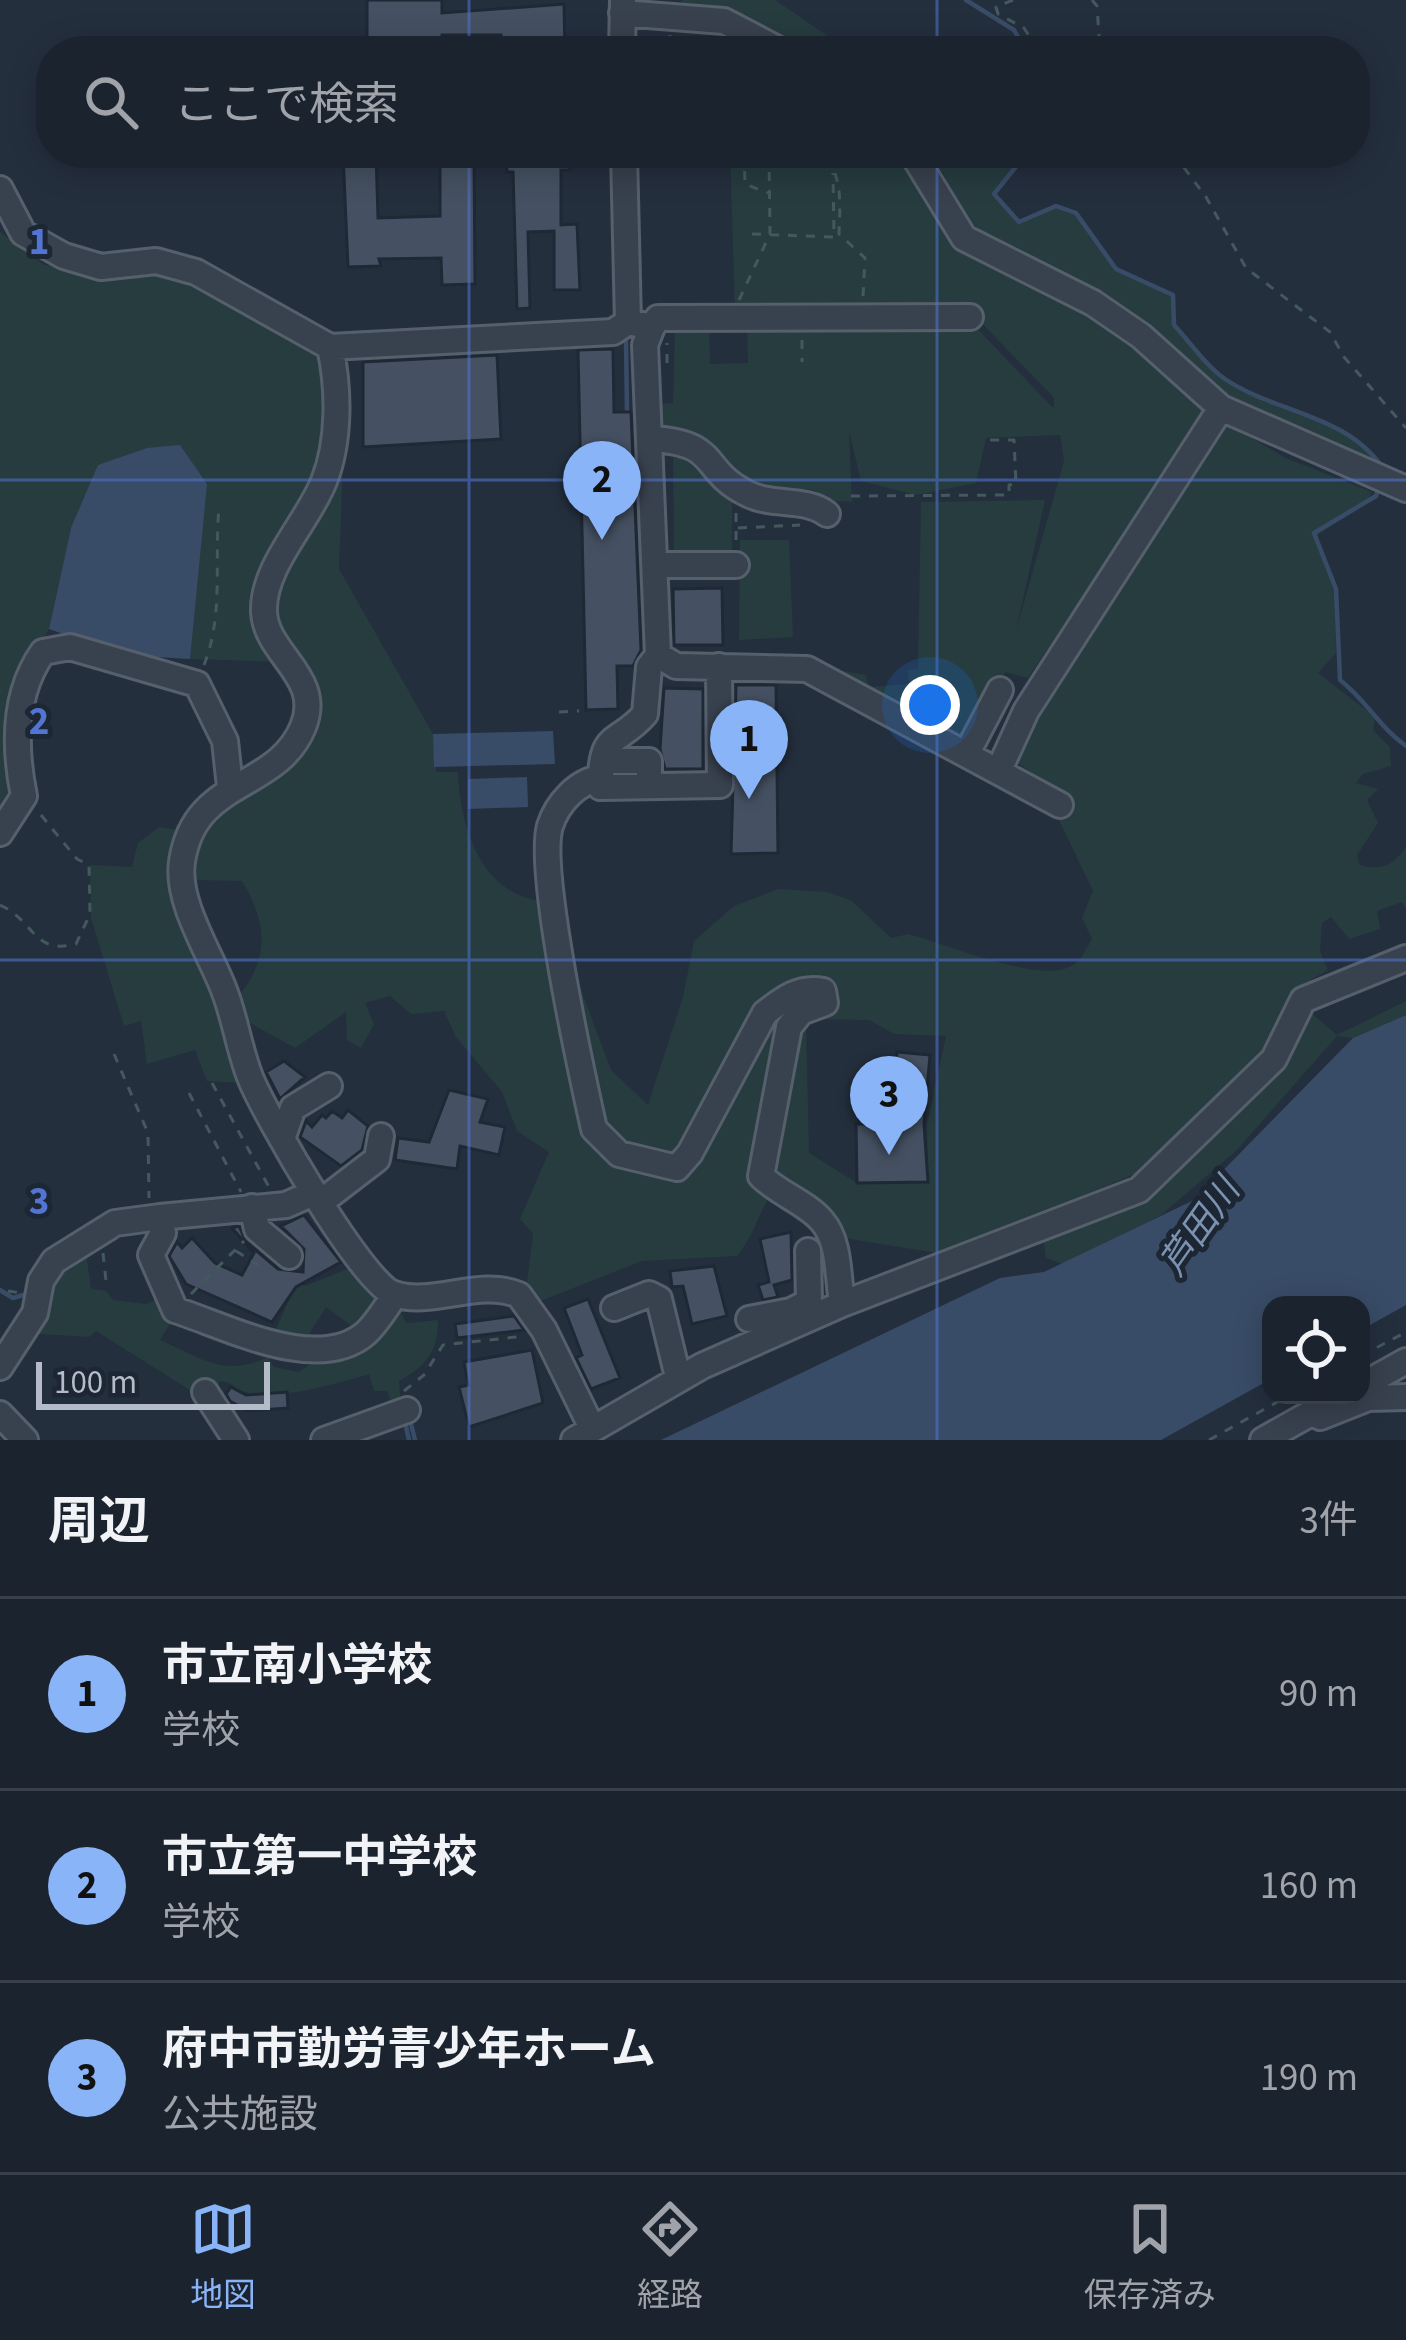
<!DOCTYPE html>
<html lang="ja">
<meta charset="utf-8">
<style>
body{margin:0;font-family:"Source Sans 3","Noto Sans JP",sans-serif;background:#242b36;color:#f1f3f6}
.controls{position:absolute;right:36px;bottom:36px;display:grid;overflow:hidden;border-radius:24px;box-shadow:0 6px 30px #0003}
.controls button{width:108px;height:108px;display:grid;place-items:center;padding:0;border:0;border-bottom:3px solid #39404a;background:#1b232e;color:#f1f3f6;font:60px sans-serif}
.scale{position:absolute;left:36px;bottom:30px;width:234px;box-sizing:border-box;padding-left:12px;border:6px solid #b4bcc9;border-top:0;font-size:33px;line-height:42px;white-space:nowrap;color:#b4bcc9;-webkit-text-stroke:9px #1d2633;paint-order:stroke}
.you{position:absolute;left:930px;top:705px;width:42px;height:42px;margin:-30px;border:9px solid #fff;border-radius:50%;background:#1a73e8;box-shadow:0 0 0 18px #1a73e833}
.badge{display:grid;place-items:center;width:78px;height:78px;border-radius:50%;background:#8ab4f8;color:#111;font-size:39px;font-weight:700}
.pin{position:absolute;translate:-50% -99px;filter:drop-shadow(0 3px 6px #0008)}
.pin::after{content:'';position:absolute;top:63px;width:42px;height:36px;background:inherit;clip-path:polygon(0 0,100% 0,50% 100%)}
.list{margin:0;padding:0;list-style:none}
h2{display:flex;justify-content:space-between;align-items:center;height:156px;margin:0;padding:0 48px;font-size:51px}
h2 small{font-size:39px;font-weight:400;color:#a0a4aa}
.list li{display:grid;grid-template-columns:78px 1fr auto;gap:36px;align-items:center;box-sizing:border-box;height:192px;padding:0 48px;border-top:3px solid #39404a}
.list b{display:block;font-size:45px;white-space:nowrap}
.list p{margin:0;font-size:39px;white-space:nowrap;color:#a0a4aa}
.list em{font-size:39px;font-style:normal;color:#a0a4aa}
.icon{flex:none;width:66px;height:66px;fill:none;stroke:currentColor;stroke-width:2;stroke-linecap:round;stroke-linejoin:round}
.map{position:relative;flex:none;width:1406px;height:1440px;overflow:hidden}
.search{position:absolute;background:#1b232e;box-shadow:0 6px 30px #0003;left:36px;right:36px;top:36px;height:132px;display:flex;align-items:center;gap:30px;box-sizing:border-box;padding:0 42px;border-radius:48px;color:#a0a4aa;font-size:45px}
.sheet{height:732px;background:#1b232e}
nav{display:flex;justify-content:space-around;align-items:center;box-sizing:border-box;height:168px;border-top:3px solid #39404a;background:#1b232e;font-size:33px;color:#a0a4aa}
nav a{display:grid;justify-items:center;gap:6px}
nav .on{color:#8ab4f8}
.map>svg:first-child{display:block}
.green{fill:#263c3f;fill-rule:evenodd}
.water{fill:#394c67}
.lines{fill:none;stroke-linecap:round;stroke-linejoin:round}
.stream{stroke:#394c67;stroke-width:4.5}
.building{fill:#455162;stroke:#1f2835;stroke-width:3}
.minor-casing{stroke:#565f6c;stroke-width:30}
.path{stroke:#44595c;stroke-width:3;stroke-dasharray:9 9;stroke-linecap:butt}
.minor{stroke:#38414e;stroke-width:24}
.grid{fill:none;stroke:#5274d3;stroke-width:3;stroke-opacity:0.55}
.labels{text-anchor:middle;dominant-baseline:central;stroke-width:10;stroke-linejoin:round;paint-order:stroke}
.water-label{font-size:36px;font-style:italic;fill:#7c92b1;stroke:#1d2633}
.grid-label{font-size:39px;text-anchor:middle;font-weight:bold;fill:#5274d3;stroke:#1d2633;stroke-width:10;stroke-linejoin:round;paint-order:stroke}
</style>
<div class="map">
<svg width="1406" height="1440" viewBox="0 0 1406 1440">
<rect width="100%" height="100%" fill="#242f3e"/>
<path class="green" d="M682 0H775L850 51H726L724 21 682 17Z
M730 153H911L951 245 1095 304 1214 402 1028 678 1005 672 1000 690 961 739 844 680 843 671 866 675 869 687 909 684 908 670 918 669 921 502 1045 500 1016 631 1064 461 1060 435 986 438 976 483 916 495 861 481 849 431 852 502 831 501 814 490 755 487 706 441 660 427V404L673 403 675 328 709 323 710 364 748 363 747 323 971 322 1054 409V398L973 314 735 311Z
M918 153H1027L994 194 1019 222 1056 206 1076 213 1116 269 1173 295 1174 325C1190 342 1208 368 1228 380 1284 413 1339 416 1384 468L1213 392 1129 312 989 243 956 203 943 173Z
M0 232 44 265 180 272 309 335 330 377 321 475 259 589 287 662 190 659 196 576 71 528 49 629 26 668 16 792 0 812Z
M1219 419 1286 458 1372 492 1367 502 1316 536 1335 588 1336 653 1318 673 1375 717 1373 730 1390 747 1391 766 1363 774 1356 783 1378 789 1367 800 1378 823 1357 855 1360 865C1382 871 1394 865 1406 847V909L1402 902 1377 911 1380 929 1349 939 1331 917 1322 923 1320 951 1328 970 1294 990 1266 1055 1144 1170 943 1254 832 1236 777 1187C761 1204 756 1233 737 1256L642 1261 538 1302 526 1291 533 1234 520 1219 549 1152 517 1131 502 1092 456 1037 444 1011 411 1014 390 996 365 1003 374 1024 361 1048 347 1040 346 1012 295 1048 241 1018 236 999C270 960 268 924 242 881L195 880C203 770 283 810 313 730 334 673 281 657 275 612 271 579 326 494 343 461L339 569 433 734 436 772H458C460 829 482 898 548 902L611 1070 648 1105 683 997 694 941 734 906 778 889 828 892 852 901 891 938 908 934C948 944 1031 981 1067 968 1079 964 1086 950 1092 939L1082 918 1093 891 1055 812 1074 804 1006 754ZM806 1019 869 1020 894 1034 946 1036 927 1124 928 1182 857 1183 809 1153Z
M682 457 732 502V557L674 559 673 458Z
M740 540H789L793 637 739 640Z
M159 827 180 830 169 852 170 877 216 994 241 1083 207 1081 195 1050 147 1064 141 1021 124 1026 91 918 90 865 132 867 138 843Z
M1406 1001V1015L1353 1038 1337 1036 1236 1151 1161 1215 1065 1265 1046 1258 1043 1235 1121 1208 1309 1011 1337 1035Z
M85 1246 91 1289 106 1291 113 1300 146 1304 158 1299 173 1319 160 1340C201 1358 225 1378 268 1357L274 1367 299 1372 396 1303 406 1323 438 1320C438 1350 428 1365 399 1381L401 1408 394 1410 387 1391H374L369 1374C341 1383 273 1402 245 1392 233 1388 233 1382 219 1381L218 1391 193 1392 96 1331 89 1337 41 1334 26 1342 46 1281Z
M355 1266 382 1296 360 1332 326 1307 303 1344 273 1336 291 1295 285 1290 289 1276 305 1286Z"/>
<path class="water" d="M180 445 207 484 190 659 123 655 49 629 71 528 98 465 147 448Z
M553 731 555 764 434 767 433 734Z
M527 777 528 807 468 809V779Z
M1406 1015V1305L1361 1330V1305H1271V1379L1161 1440H661L1000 1278 1044 1272 1194 1200 1353 1038Z"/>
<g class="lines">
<path class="stream" d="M966 0 1014 30 1026 51
M1027 153 994 194 1019 222 1056 206 1076 213 1116 269 1173 295 1174 325C1190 342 1206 366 1225 379 1277 414 1348 414 1384 470
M626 340 627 412
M1379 486 1376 496 1314 533 1336 589 1340 680C1367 701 1379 727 1406 746
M0 1290 13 1298 30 1293
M409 1416 415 1440
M405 1422 409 1440"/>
</g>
<path class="building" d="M367 0H442V13L564 4 565 51H502L501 35H442V51H367Z
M343 153H376L378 218 440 216V153H474L475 284 442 285 441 258 379 259 381 266 348 267Z
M506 153H569L570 170H561V225L577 224 580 290H554V231L528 232 530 308 517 309 513 172H507Z
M613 349 614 412H631L641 650 633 666H617L618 709 586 710 578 350Z
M497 355 501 439 363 447V362Z
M722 588 723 645H674L673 589Z
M736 685H776L778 853 731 854Z
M664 688 703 689V769H665L660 749Z
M897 1052 930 1055 924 1124 928 1182 857 1183 856 1124H891Z
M284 1061 305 1077 280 1099 266 1072Z
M449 1090 488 1099 480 1122 505 1127 499 1155 460 1146 457 1169 395 1160 398 1138 429 1142Z
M348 1110 368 1126 362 1150 341 1166 300 1137 306 1121 312 1127 322 1115 326 1118 332 1111 342 1118Z
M304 1215 341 1262 296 1287 272 1322 186 1284 169 1256 177 1242 182 1248 192 1238 215 1263 242 1275 254 1253 232 1228 239 1226 246 1242 278 1269 303 1272 304 1249 281 1226Z
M791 1232 792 1280 774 1285 778 1297 763 1300 758 1285 769 1282 760 1239Z
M714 1266 727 1316 692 1324 683 1286 672 1287 670 1271Z
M588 1299 620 1378 591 1389 576 1358 582 1355 564 1308Z
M514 1316 524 1330 457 1338 455 1324Z
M532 1350 543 1403 469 1427 459 1387 468 1385 464 1362Z
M231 1387 246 1395 287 1392 288 1408 248 1411 230 1401 226 1394Z"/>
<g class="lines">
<g class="minor-casing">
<path id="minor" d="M622 13 724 21 781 51
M622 51 623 0
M624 153 628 322 652 327 645 345 658 655 676 666 807 669 1060 805
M912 153 964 238 1093 303 1141 336 1221 408 1406 489
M0 189 23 233 64 256 101 267 156 261 196 272 330 347 613 332 628 322
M652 327 658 318 970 317
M330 347C339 388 340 441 324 481 308 522 262 567 264 612 266 655 324 677 303 727 276 792 194 777 182 862 176 902 210 953 224 990 235 1018 239 1049 250 1077 264 1113 363 1285 394 1294 433 1307 479 1278 519 1295L544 1330 592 1428
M651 439C721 443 699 469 746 493 771 507 805 497 827 514
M656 565H736
M658 655 649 667 645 714C619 744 602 731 601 778 577 781 557 804 550 826 537 870 582 1075 594 1129L619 1154 677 1168 690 1153 765 1013C783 999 800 986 823 991L825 1003 801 1012 789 1027 761 1176C779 1194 807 1203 822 1221 840 1241 838 1279 842 1304
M967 753 1000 690
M614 761H649V786
M999 770 1026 711 1221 408
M601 778 600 787 720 785 719 666
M0 833 24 796C14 747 13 694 43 652L70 647 197 684 225 741 230 787
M282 1139 293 1108 329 1086
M313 1193 286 1205 160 1217 163 1233 151 1255 175 1310C226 1326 318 1375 366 1333 377 1323 386 1307 395 1295
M321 1202 377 1159 381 1136
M252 1207 257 1229 289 1256
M614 1308 649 1294 659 1299 678 1377
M794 1316 791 1311 809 1302 808 1251
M749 1319 791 1311
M0 1367 35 1313 41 1281 54 1261 115 1223 160 1217
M1361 1386 1406 1361
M205 1392 236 1440
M1315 1410 1320 1417 1368 1398 1406 1397
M0 1414 25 1440
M324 1440 407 1410
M574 1440 702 1366 842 1304 1139 1190 1274 1059 1303 1000 1406 958
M1263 1440 1329 1403"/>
</g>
<path class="path" d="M1013 0 996 7 998 14 1024 28 1039 51
M1092 0 1097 6 1100 51
M670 35 671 51
M744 153 745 184 768 193
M792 153 824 154C843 178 840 203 839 234L865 258 863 297
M1173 153 1206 197 1246 268 1330 332 1344 357 1406 428
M752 234 834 237 833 173
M739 300 770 234 769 153
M802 340V362
M667 363V343
M851 496 1009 495V485L1016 484 1014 440H985
M736 513V545
M738 528 800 525
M204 665C224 614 214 563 219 507
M559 712 579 711
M0 905C35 921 33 955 76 944L90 914 89 865 77 859 36 809
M114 1054 148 1133 149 1198
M212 1083 269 1187
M189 1093 241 1192
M236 1251 266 1270
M103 1253 106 1281
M8 1291 21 1293
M191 1294 244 1241
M1361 1356 1406 1332
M404 1391 424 1375 443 1345 525 1336
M1209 1440 1290 1395"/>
<use href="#minor" class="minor"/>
</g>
<path class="grid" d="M469 0V51M937 0V51M469 153V1440M937 153V1440M0 480H1406M0 960H1406"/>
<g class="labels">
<g class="water-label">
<text transform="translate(1200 1227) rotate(-55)">芦田川</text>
</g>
</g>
<g class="grid-label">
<text x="39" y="254">1</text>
<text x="39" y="734">2</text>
<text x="39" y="1214">3</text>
</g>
</svg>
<div class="controls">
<button><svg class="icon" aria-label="locate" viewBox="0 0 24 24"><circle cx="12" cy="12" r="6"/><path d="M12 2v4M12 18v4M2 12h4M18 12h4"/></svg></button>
</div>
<div class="scale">100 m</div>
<div class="you"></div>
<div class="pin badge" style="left:749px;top:799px">1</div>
<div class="pin badge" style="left:602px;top:540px">2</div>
<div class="pin badge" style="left:889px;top:1155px">3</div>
<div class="search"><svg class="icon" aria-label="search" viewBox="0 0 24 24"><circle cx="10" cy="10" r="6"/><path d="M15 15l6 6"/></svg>ここで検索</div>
</div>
<section class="sheet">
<h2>周辺<small>3件</small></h2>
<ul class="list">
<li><span class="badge">1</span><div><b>市立南小学校</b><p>学校</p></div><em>90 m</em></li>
<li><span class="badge">2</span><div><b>市立第一中学校</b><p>学校</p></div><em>160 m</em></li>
<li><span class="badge">3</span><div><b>府中市勤労青少年ホーム</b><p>公共施設</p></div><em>190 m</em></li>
</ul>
</section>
<nav>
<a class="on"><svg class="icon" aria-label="map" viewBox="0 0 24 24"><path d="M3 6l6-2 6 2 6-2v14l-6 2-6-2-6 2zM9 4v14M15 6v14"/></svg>地図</a>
<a><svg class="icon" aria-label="directions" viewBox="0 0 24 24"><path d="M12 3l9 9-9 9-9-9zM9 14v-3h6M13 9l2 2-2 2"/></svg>経路</a>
<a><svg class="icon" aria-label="saved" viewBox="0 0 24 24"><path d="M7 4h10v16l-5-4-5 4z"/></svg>保存済み</a>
</nav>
